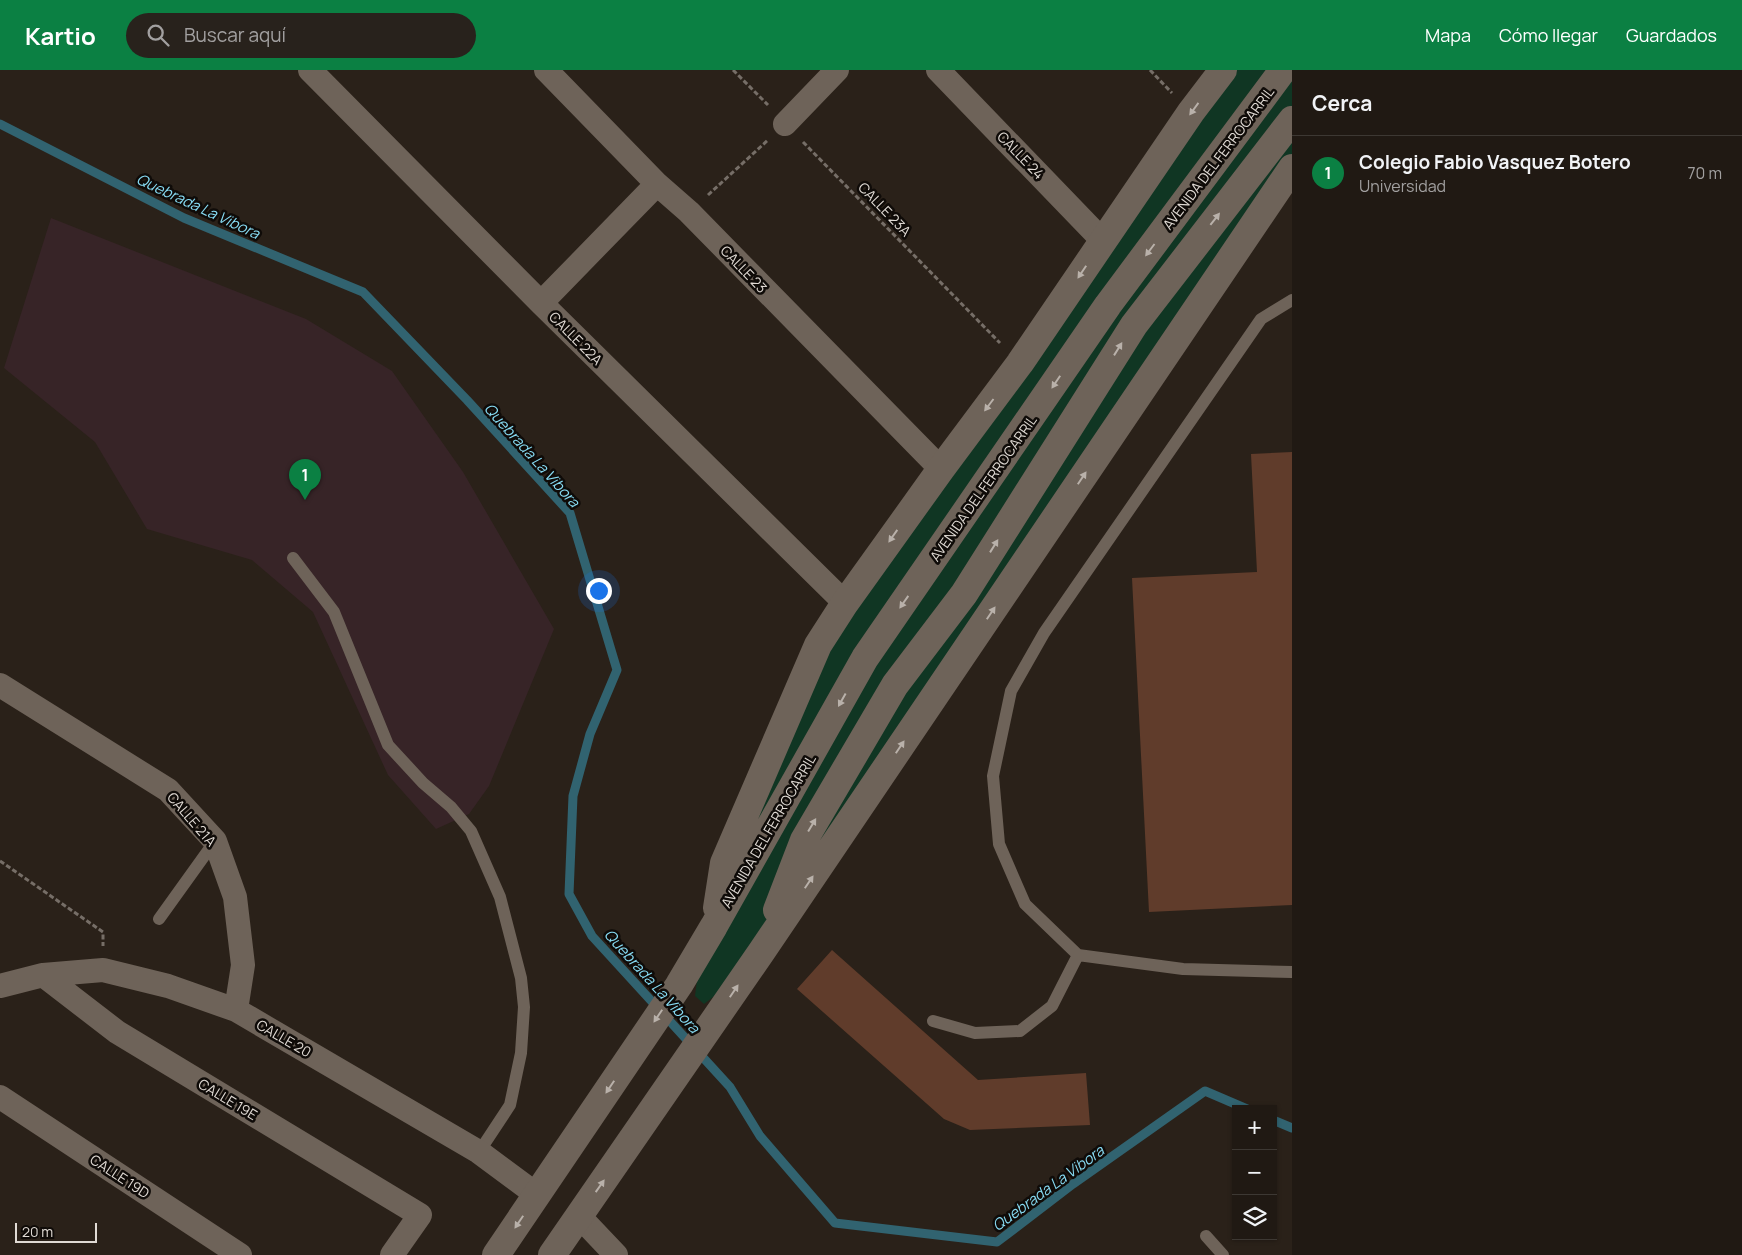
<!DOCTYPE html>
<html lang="es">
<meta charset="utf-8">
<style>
body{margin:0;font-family:Manrope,sans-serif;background:#28221c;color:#f1f3f6}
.controls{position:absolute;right:15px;bottom:15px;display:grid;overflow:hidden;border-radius:0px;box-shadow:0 1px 4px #0004}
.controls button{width:45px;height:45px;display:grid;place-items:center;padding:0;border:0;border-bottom:1px solid #3d3833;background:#201913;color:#f1f3f6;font:25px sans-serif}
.scale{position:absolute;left:15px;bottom:12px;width:82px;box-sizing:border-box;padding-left:5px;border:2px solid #e1dbd5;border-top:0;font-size:14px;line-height:18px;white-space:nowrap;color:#e1dbd5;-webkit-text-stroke:4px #0f0b08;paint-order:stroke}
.you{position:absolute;left:598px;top:520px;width:18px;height:18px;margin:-12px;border:4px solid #fff;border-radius:50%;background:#1a73e8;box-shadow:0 0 0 8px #1a73e833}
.badge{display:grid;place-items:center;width:32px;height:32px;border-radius:50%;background:#0b8043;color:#fff;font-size:16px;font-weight:700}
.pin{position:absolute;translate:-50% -41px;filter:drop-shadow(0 1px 2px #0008)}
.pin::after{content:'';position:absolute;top:26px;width:18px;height:15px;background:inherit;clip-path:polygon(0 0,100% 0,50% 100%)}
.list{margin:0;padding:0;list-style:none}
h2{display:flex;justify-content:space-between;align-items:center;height:65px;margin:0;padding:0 20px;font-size:21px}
h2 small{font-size:16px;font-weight:400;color:#a2a0a0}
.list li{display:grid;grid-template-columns:32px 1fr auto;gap:15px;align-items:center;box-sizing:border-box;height:75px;padding:0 20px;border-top:1px solid #3d3833}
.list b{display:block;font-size:19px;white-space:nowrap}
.list p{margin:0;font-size:16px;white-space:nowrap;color:#a2a0a0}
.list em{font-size:16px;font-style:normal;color:#a2a0a0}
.icon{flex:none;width:28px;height:28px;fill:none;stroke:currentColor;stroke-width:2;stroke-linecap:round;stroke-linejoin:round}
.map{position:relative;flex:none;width:1292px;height:1185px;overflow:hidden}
header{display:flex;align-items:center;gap:30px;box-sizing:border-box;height:70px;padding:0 25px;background:#0b8043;color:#fff}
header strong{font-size:24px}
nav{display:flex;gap:28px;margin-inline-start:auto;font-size:18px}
.search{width:350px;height:45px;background:#28221c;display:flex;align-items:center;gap:12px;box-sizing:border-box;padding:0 18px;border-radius:28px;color:#a2a0a0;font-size:19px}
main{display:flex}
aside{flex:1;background:#201913}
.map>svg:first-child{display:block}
.education{fill:#372427}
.green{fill:#103623}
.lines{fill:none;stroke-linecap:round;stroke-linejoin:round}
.stream{stroke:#316370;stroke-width:9}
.building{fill:#603c2b}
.path{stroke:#766e67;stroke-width:3;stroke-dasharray:5 2.5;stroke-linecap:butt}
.service{stroke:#6e6359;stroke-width:12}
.minor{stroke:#6e6359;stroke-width:24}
.secondary{stroke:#6e6359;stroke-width:28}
.oneway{fill:#b9b1aa}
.labels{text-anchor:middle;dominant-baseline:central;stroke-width:5;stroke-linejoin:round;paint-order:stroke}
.street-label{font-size:14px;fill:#e1dbd5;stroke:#0f0b08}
.water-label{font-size:15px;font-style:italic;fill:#87dbf3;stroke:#0f0b08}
</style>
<header>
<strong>Kartio</strong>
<div class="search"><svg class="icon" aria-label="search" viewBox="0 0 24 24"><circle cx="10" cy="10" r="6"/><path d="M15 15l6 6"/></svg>Buscar aquí</div>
<nav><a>Mapa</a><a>Cómo llegar</a><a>Guardados</a></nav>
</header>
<main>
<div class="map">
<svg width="1292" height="1185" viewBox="0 0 1292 1185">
<rect width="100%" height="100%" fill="#2a2119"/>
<path class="education" d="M51 148 306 249 392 301 463 402 554 559 489 716 469 744 436 759 388 705 313 542 252 490 147 459 95 372 4 298Z"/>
<path class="green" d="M1223 0H1292V98L750 899 704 934 695 926 701 878 818 575Z"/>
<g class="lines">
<path class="stream" d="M0 54 184 148 363 222 467 330 570 443 617 600 590 664 573 726 569 824 592 866 730 1017 760 1066 835 1153 997 1172 1073 1114 1205 1021 1247 1039
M1273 1050 1292 1058"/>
</g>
<path class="building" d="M1292 382V835L1149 842 1132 508 1257 502 1251 384Z
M832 880 978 1010 1086 1003 1090 1055 970 1060 944 1049 797 919Z"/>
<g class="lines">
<path class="path" d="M733 0 768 35
M1150 0 1172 23
M803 72 1000 273
M708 125 768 70
M0 791 103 862V876"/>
<path class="service" d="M1292 230 1261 249 1044 563 1011 621 993 706 999 774 1025 834 1078 885 1183 899 1292 902
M293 488 334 542 388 675 423 713 451 737 471 761 500 827 521 908 524 937 521 983 510 1035 479 1082
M159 849 215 771
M933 951 975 963 1020 961 1052 936 1078 885
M1206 1166 1223 1185"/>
<path class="minor" d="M310 0 541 233 845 533
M546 0 657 114 689 142 941 399
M938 0 1103 171
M785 54 837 0
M541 233 657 114
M0 615 168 720 215 771 235 827 243 895 236 940
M43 905 117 962 420 1145 392 1185
M0 916 43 905 103 900 168 916 236 940 479 1082 537 1125
M0 1027 240 1185
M579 1146 616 1185"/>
<path class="secondary" d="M717 838 724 793 818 575 845 533 941 399 1020 293 1191 42 1223 0
M777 840 804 770 895 615 964 524 1134 255 1292 50
M496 1185 679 915 714 856 865 588 1108 235 1283 0
M552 1185 762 881 1292 98"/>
</g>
<defs><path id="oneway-solid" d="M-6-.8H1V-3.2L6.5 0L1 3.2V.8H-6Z" transform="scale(1.25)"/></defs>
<g class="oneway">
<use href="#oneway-solid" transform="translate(1194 39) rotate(126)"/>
<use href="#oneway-solid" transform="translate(1215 149) rotate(-52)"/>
<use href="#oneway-solid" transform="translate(1150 180) rotate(127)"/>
<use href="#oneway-solid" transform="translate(1082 202) rotate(124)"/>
<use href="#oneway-solid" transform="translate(1118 279) rotate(-58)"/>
<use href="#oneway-solid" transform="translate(1056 312) rotate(124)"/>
<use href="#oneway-solid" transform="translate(989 335) rotate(127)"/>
<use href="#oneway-solid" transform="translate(1082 408) rotate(-56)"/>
<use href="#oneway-solid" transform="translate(893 466) rotate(125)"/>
<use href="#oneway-solid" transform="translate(994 476) rotate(-58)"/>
<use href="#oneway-solid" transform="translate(904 532) rotate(125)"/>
<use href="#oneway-solid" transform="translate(991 543) rotate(-56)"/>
<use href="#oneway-solid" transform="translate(842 630) rotate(119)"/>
<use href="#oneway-solid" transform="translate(900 677) rotate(-56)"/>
<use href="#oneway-solid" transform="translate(812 755) rotate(-59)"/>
<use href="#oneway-solid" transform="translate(809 812) rotate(-56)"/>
<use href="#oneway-solid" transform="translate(734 921) rotate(-56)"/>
<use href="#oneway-solid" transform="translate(658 946) rotate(124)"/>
<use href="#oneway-solid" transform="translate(610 1017) rotate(124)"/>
<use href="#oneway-solid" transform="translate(600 1116) rotate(-55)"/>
<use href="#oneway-solid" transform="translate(519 1152) rotate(124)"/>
</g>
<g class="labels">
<g class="street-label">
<text transform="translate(1021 85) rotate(46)">CALLE 24</text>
<text transform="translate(1218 88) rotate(-53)">AVENIDA DEL FERROCARRIL</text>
<text transform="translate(885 139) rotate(46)">CALLE 23A</text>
<text transform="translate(744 199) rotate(46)">CALLE 23</text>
<text transform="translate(576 268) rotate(45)">CALLE 22A</text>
<text transform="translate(983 418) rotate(-55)">AVENIDA DEL FERROCARRIL</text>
<text transform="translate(192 749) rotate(49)">CALLE 21A</text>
<text transform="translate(768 761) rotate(-60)">AVENIDA DEL FERROCARRIL</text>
<text transform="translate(284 968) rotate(30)">CALLE 20</text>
<text transform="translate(228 1029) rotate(31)">CALLE 19E</text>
<text transform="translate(120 1106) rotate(33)">CALLE 19D</text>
</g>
<g class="water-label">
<text transform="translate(198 136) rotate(25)">Quebrada La Vibora</text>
<text transform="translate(532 385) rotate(48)">Quebrada La Vibora</text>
<text transform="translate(652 911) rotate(48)">Quebrada La Vibora</text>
<text transform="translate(1048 1118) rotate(-36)">Quebrada La Vibora</text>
</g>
</g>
</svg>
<div class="controls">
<button>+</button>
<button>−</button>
<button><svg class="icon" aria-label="layers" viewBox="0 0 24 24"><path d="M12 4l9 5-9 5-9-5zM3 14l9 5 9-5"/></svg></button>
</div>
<div class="scale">20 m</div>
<div class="you"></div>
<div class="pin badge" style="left:305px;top:430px">1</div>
</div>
<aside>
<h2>Cerca<small></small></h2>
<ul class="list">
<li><span class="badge">1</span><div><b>Colegio Fabio Vasquez Botero</b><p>Universidad</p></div><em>70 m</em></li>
</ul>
</aside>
</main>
